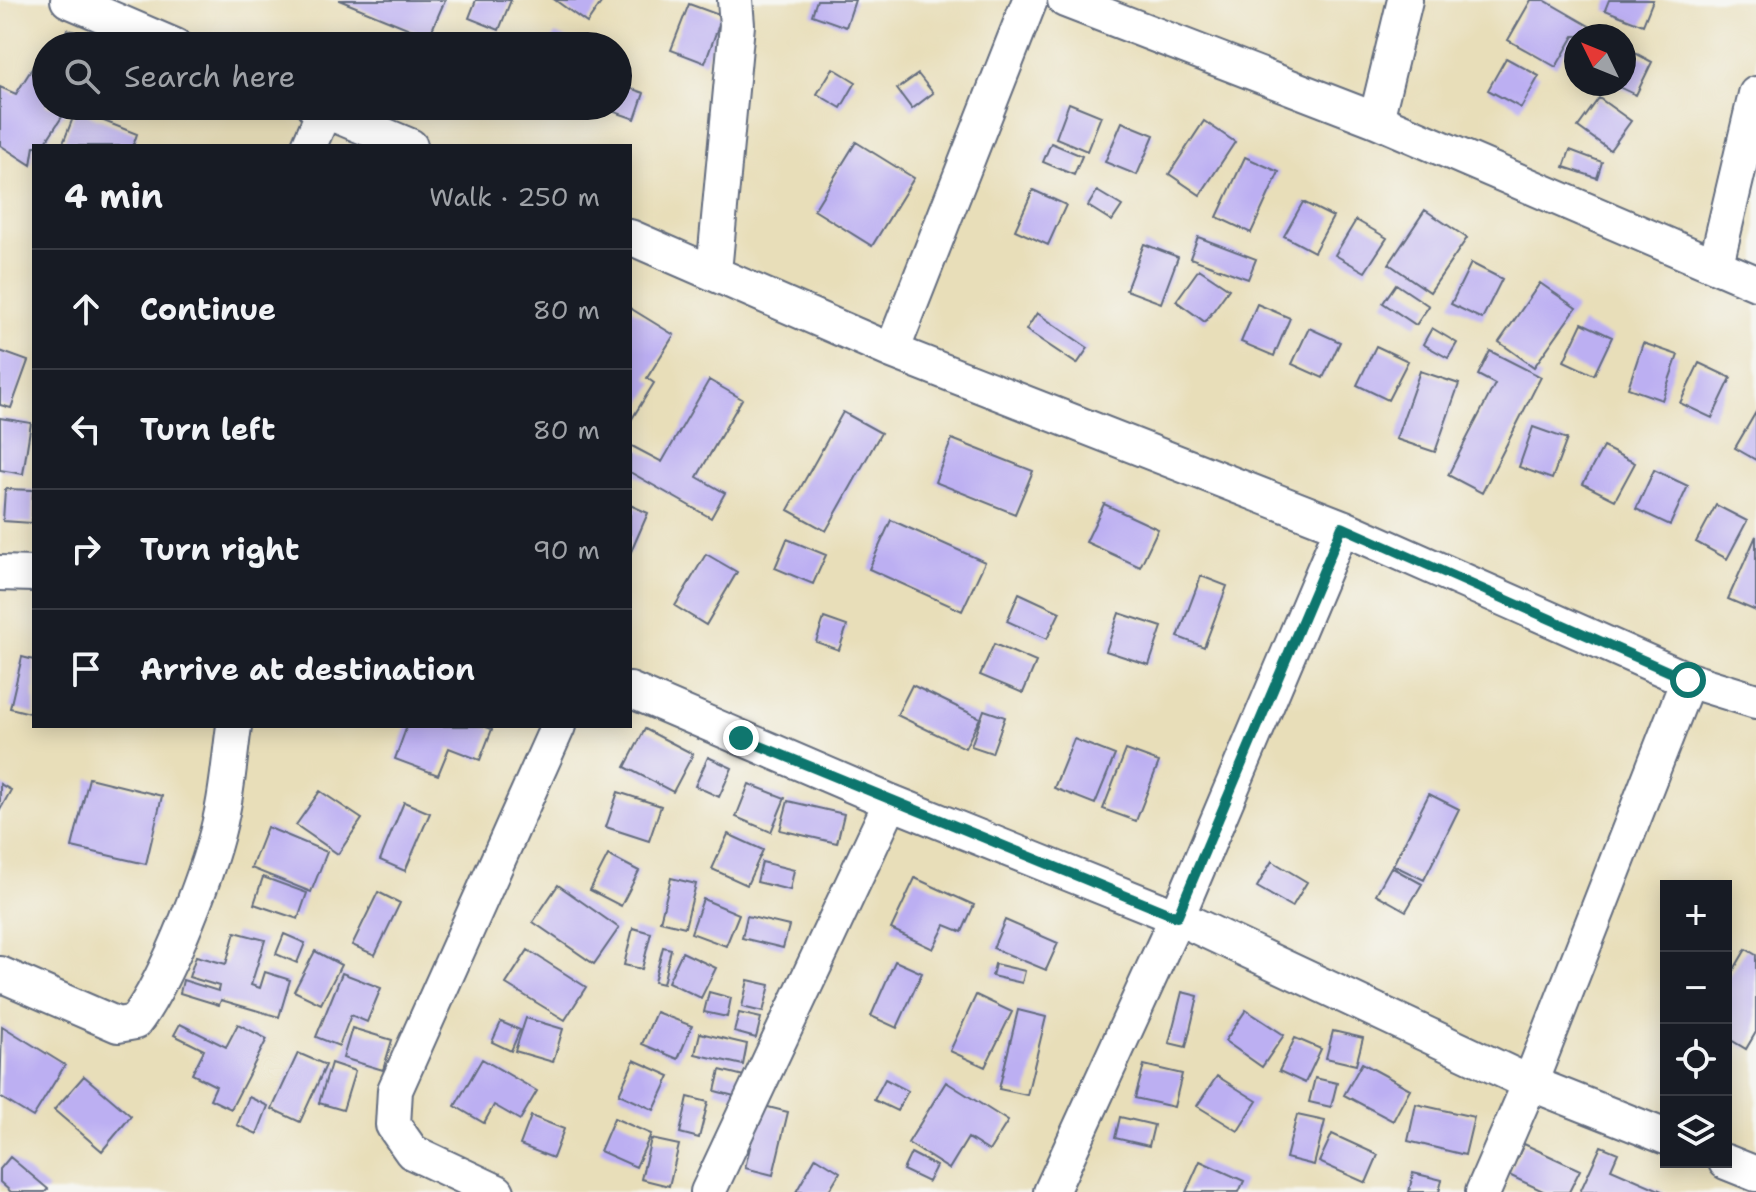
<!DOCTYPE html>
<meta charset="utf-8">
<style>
body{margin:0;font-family:"Shantell Sans",sans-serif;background:#242831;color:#f1f3f6}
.controls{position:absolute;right:24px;bottom:24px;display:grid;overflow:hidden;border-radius:0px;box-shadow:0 4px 20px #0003}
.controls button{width:72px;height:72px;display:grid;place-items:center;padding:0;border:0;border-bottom:2px solid #363941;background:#171b24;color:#f1f3f6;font:40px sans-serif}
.compass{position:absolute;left:1564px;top:24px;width:72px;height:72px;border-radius:50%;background:#171b24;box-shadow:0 4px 20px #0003;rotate:313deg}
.stop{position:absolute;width:24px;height:24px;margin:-18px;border:6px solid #0f766e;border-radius:50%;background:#fff}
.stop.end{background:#0f766e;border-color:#fff;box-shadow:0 2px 8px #0008}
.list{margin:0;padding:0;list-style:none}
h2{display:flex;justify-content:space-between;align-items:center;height:104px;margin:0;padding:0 32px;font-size:34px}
h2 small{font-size:26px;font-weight:400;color:#9ea1a6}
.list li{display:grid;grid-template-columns:52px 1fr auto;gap:24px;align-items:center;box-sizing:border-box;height:120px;padding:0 32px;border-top:2px solid #363941}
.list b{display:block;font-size:30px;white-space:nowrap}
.list em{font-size:26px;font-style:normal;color:#9ea1a6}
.icon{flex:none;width:44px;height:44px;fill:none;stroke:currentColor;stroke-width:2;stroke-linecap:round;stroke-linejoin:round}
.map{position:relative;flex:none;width:1756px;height:1192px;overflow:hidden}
.search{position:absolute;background:#171b24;box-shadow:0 4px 20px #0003;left:32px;top:32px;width:600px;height:88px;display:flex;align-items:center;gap:20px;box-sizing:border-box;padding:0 28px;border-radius:44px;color:#9ea1a6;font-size:30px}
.panel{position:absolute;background:#171b24;box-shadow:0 4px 20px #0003;left:32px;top:144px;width:600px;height:584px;border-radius:0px}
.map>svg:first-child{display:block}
.building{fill:#bcaff2}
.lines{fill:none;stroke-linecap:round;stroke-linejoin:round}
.street-casing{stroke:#636c7e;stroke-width:38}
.street{stroke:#fff;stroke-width:34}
.route{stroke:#0f766e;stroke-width:10}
</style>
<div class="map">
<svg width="1756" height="1192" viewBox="0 0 1756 1192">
<rect width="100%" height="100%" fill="#f6f6f2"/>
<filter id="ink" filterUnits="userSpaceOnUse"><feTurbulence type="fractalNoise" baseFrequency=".0125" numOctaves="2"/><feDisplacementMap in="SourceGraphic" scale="16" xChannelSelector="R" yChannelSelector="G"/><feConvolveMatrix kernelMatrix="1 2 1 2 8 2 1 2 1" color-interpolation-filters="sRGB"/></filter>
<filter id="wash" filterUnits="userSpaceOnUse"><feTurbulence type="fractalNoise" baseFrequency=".006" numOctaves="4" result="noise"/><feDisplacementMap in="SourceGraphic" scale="32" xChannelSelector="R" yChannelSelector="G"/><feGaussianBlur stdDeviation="1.8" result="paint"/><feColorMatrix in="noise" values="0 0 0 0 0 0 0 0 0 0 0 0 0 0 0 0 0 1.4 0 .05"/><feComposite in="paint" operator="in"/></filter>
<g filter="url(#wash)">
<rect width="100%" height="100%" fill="#e8deb9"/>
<g id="blocks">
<path class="building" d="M339 0H445L429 37Z
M476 0H511L499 30 469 18Z
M555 0H603L587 23Z
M817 0H855L846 27 812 15Z
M1531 0H1544L1591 27 1585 36H1574L1556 67 1508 40Z
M1609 0H1653L1643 25 1605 10Z
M689 4 722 16 705 63 671 50Z
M67 29 97 40 95 46H61Z
M555 34 587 46H550Z
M1624 47 1652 62 1636 95 1613 84H1624Z
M1506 58 1539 76 1521 108 1488 90Z
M33 67 46 76V106H69L43 146H34L31 165 0 145V87L16 94Z
M833 68 856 82 841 108 817 94Z
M918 74 933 93 912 109 897 89Z
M618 84 644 93 635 119 606 109 618 106Z
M1599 98 1631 121 1610 150 1578 127Z
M1069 103 1101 116 1087 151 1056 138Z
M76 110 137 134 133 146H62Z
M1204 121 1235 142 1200 195 1169 174Z
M1122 122 1154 135 1137 175 1105 162Z
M856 142 914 178 872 246 814 210Z
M1051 143 1082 156 1074 175 1043 162Z
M1570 150 1602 162 1597 178 1564 167Z
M1245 157 1279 172 1251 233 1217 217Z
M1033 190 1066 205 1048 245 1015 230Z
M1097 191 1122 206 1112 221 1088 206Z
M1303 202 1333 217 1314 252 1284 236Z
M1425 210 1467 238 1430 292 1389 264Z
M1356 220 1387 238 1365 272 1335 255Z
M1198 237 1256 259 1248 279 1190 258Z
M1144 244 1178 257 1161 303 1126 290Z
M1471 263 1502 279 1482 319 1451 304Z
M1199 269 1229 289 1205 322 1176 301Z
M1540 283 1576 308 1534 367 1499 342Z
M1396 284 1429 306 1416 325 1383 303Z
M1257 304 1290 318 1274 356 1241 342Z
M630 308 674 335 647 378 654 383 630 422Z
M1037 313 1088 348 1077 364 1026 330Z
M1582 323 1612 337 1594 375 1564 361Z
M1309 328 1340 342 1323 378 1292 364Z
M1432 328 1457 343 1448 358 1423 344Z
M1643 343 1678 355 1662 400 1628 388Z
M1376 346 1408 361 1388 400 1357 385Z
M0 351 28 361 11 408 0 405Z
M1490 351 1541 377 1482 493 1448 475 1495 384 1478 375Z
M1699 363 1731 378 1712 418 1680 403Z
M1420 371 1459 384 1435 452 1396 439Z
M709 380 742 399 697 477 725 493 711 518 630 472V445L662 462Z
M843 412 881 433 826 531 788 510Z
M1756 412V460L1735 448Z
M0 418 31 423 23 474 0 470Z
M1533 427 1567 439 1552 479 1519 467Z
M952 439 1033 471 1015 514 935 482Z
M1603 447 1635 463 1615 500 1583 484Z
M1654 470 1688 486 1670 525 1636 509Z
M5 489 33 490 32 523 3 521Z
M1104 504 1158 529 1140 567 1086 542Z
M630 505 648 513 630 554Z
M1716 505 1747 521 1727 559 1696 542Z
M891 520 985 562 962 611 869 569Z
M1756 536V611L1728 599Z
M787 539 826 555 813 584 775 568Z
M706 554 737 572 706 625 675 606Z
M1201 576 1227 586 1204 647 1178 637Z
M1019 593 1060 612 1047 639 1007 621Z
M1119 613 1162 627 1149 665 1106 651Z
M824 618 847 626 839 650 816 642Z
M994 644 1036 662 1023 693 980 675Z
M22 657 34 660V714L10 708Z
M912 685 980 718 965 748 897 715Z
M984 710 1005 717 992 753 971 746Z
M407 726H483L492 729 480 760 449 748 438 775 395 759Z
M645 729 693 754 673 792 625 767Z
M1074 739 1115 755 1095 804 1054 788Z
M1126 750 1159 762 1136 821 1103 809Z
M708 757 732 768 719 797 695 786Z
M89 778 162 796 146 864 72 847Z
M0 784 11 790 0 810Z
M749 784 785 798 771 832 736 817Z
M320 791 362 819 338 854 296 825Z
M618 792 661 806 649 841 606 827Z
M1429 794 1459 809 1424 880 1393 865Z
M788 801 844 814 837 843 780 830Z
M404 802 430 813 405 871 380 860Z
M267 827 327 852 311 892 251 868Z
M728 834 763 850 747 885 712 869Z
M608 855 639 871 621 906 590 890Z
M1272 861 1307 882 1292 907 1257 887Z
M762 862 794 870 790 890 757 882Z
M1391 867 1422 884 1406 911 1376 894Z
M263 877 307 893 298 919 254 904Z
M671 878 696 884 685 927 660 921Z
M915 878 974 905 962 932 945 925 933 949 891 929Z
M558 885 619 928 594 964 533 922Z
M378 892 400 903 375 955 352 945Z
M703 899 739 914 726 946 691 933Z
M747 916 789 926 783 948 742 938Z
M1005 920 1058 943 1046 970 993 948Z
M633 928 651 933 642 969 624 965Z
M235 932 265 940 251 985 260 988 265 972 290 980 279 1017 221 1000 219 1005 180 993 183 980 218 991 219 986 189 977 196 956 226 964Z
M284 934 305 943 297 963 276 954Z
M663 947 671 949 663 984 654 982Z
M1746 949 1756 955V1032L1746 1049 1726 1037V983Z
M528 950 586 987 565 1020 506 984Z
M315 951 341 965 321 1004 294 991Z
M682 952 716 968 701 998 668 982Z
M895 961 922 973 897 1028 871 1016Z
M995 964 1025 971 1022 983 992 976Z
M342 973 381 988 367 1022 351 1015 339 1046 316 1037Z
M748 980 770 985 763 1012 742 1007Z
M709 992 731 998 727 1017 704 1012Z
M1182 992 1198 996 1186 1047 1169 1043Z
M976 995 1012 1012 985 1067 950 1051Z
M1018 1010 1046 1017 1027 1095 999 1089Z
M1246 1010 1284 1035 1262 1067 1225 1041Z
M656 1012 692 1026 678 1059 642 1044Z
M739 1013 761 1018 756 1038 734 1032Z
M526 1018 563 1029 553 1062 515 1051Z
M501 1022 520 1030 511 1051 492 1042Z
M180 1024 226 1047 238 1024 267 1039 231 1109 210 1099 216 1086 192 1074 204 1050 174 1035Z
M2 1026 65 1065 33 1117 0 1097Z
M352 1028 392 1040 383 1070 343 1058Z
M1333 1031 1363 1038 1356 1065 1326 1058Z
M700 1033 747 1044 743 1065 695 1054Z
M1295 1038 1321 1049 1305 1083 1279 1071Z
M298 1053 326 1065 300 1122 272 1109Z
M482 1059 537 1091 520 1120 494 1105 484 1123 455 1106Z
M634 1060 670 1076 654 1110 619 1094Z
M331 1063 355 1071 343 1110 319 1103Z
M1362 1063 1410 1089 1393 1121 1344 1095Z
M1144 1065 1182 1074 1174 1107 1135 1098Z
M720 1070 748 1077 742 1098 715 1091Z
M84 1076 131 1116 102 1151 54 1110Z
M1217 1076 1257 1101 1238 1131 1197 1106Z
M1315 1078 1337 1083 1331 1107 1309 1102Z
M885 1079 908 1091 897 1111 874 1100Z
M946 1082 1008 1121 989 1151 968 1138 949 1169 908 1143Z
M249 1097 268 1106 257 1134 237 1125Z
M688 1097 708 1102 699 1138 680 1133Z
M1416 1104 1474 1117 1465 1155 1408 1141Z
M760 1105 788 1112 773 1175 745 1168Z
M1297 1115 1325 1121 1314 1165 1286 1158Z
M531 1116 564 1129 553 1158 520 1145Z
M1120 1117 1154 1125 1149 1146 1115 1138Z
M614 1118 651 1134 636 1167 600 1151Z
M1332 1134 1378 1155 1366 1183 1319 1162Z
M651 1139 679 1145 669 1186 641 1179Z
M1524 1144 1580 1170 1569 1192H1545L1509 1175Z
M1601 1146 1618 1153 1611 1169 1664 1192H1580Z
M911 1153 936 1166 928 1182 903 1170Z
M10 1157 48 1189 45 1192H11L0 1182V1169Z
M816 1157 840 1172 828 1192H796Z
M1200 1161 1244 1181 1239 1192H1186Z
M1413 1173 1442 1180 1439 1192H1409Z"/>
</g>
</g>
<g filter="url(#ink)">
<use href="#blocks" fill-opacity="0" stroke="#636c7e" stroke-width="2"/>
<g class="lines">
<g class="street-casing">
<path id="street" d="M68 0 175 46
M1065 0 1376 120 1756 283
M314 106 410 146
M1376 120 1405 0
M309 146 324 111
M630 237 892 351 1342 527 1688 680 1756 701
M1716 264 1756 94
M714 272 737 25 735 0
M892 351 1030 0
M0 573 34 574
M630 690 891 802 1177 917 1530 1083 1666 1137
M0 974 118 1025 135 1022C167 980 212 865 222 812 228 784 230 754 234 726
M1726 1162 1756 1174
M497 1192 412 1152 393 1125 395 1090 558 726
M708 1192 891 802
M1051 1192 1177 917 1342 527
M1483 1192 1530 1083 1688 680"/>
</g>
<use href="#street" class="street"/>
</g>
</g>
<g class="lines" filter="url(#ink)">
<path class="route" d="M741 738 1177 917 1342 527 1688 680"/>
</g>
</svg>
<div class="controls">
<button>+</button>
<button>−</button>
<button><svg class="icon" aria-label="locate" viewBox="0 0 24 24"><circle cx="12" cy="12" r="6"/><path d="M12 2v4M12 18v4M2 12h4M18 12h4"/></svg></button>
<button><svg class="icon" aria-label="layers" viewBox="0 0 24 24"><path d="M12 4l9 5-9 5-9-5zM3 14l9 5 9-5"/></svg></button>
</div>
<svg class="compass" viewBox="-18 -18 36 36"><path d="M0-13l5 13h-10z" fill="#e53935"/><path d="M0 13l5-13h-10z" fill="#9ea1a6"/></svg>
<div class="stop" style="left:1688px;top:680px"></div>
<div class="stop end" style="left:741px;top:738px"></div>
<div class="search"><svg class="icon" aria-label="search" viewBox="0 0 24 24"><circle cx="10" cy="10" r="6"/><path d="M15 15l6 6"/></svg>Search here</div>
<section class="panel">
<h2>4 min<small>Walk · 250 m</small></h2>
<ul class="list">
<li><svg class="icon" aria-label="ahead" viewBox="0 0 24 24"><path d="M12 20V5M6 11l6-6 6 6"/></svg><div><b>Continue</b></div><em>80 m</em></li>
<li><svg class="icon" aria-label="left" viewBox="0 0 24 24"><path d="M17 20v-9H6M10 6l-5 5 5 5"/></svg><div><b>Turn left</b></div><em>80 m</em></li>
<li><svg class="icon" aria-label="right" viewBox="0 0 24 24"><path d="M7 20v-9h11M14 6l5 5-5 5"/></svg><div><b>Turn right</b></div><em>90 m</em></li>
<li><svg class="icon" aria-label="arrive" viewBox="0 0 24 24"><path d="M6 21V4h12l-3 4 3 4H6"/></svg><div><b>Arrive at destination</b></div></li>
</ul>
</section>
</div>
